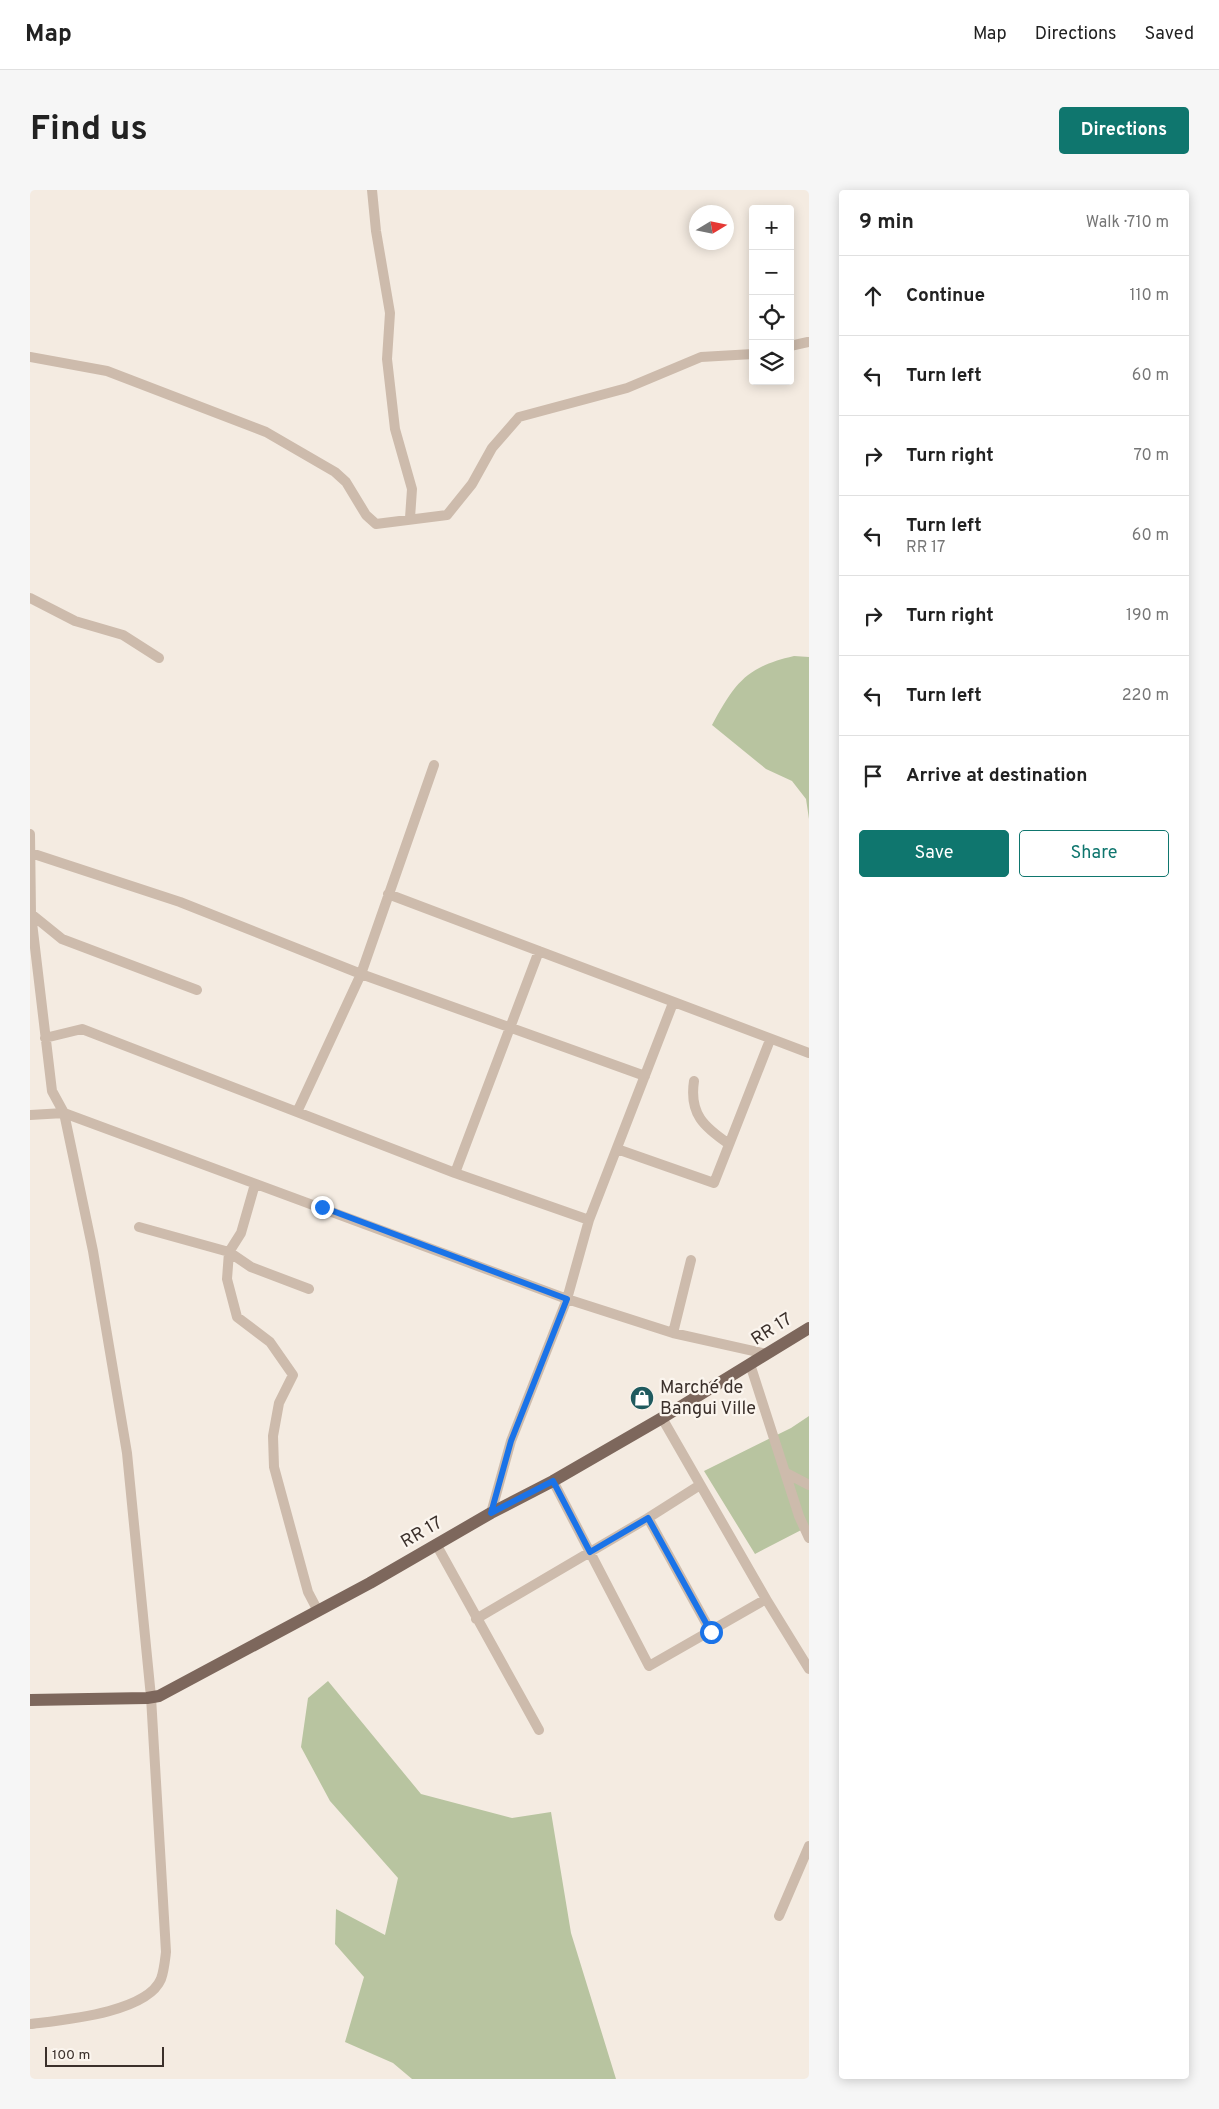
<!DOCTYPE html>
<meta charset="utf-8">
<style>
body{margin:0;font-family:Overpass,sans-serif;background:#f6f6f6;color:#222}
.controls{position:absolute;right:15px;top:15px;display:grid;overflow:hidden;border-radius:5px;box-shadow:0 2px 12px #0003}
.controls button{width:45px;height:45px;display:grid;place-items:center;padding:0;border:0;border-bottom:1px solid #e0e0e0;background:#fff;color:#222;font:25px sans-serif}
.compass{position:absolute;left:659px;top:15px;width:45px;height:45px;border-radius:50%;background:#fff;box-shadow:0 2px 12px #0003;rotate:80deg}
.scale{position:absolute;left:15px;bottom:12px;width:119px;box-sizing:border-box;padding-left:5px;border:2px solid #3b302b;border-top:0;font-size:14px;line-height:18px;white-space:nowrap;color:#3b302b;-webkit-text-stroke:4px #fbf5ee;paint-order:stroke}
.stop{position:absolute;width:15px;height:15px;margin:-11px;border:4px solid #1a73e8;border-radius:50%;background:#fff}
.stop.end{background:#1a73e8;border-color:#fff;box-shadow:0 1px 5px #0008}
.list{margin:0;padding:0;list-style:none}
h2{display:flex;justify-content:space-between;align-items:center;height:65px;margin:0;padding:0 20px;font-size:21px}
h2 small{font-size:16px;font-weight:400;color:#767676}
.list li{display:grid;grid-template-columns:32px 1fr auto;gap:15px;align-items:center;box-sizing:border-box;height:80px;padding:0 20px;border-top:1px solid #e0e0e0}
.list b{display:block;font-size:19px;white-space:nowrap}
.list p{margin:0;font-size:16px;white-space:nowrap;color:#767676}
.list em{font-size:16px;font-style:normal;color:#767676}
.actions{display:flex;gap:10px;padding:15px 20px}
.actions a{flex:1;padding:11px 0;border:1px solid #0f766e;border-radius:5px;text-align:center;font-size:18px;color:#0f766e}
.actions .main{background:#0f766e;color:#fff}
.icon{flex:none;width:28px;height:28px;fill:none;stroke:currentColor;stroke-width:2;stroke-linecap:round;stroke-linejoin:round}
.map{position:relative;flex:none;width:779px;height:1889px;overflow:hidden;border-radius:5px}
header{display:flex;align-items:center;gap:30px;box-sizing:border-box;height:70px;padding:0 25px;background:#fff;border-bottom:1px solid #e0e0e0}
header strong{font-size:24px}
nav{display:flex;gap:28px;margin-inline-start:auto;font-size:18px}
.intro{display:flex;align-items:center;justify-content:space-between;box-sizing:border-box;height:120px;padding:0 30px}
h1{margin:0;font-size:35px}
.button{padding:12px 22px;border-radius:5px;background:#0f766e;color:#fff;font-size:18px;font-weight:700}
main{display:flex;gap:30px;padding:0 30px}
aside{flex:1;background:#fff;border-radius:5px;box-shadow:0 2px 12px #0003}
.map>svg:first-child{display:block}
.green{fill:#b8c4a0}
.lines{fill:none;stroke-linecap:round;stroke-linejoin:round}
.minor{stroke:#cdbbac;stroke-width:10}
.major{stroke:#7d675c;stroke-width:12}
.route{stroke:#1a73e8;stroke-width:6}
.labels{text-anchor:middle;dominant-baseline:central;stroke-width:4.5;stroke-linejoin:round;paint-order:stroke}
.street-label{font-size:18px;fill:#3b302b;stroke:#fbf5ee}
.poi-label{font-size:18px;fill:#3b302b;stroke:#fbf5ee;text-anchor:start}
</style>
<header>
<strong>Map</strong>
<nav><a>Map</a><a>Directions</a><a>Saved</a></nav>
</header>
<div class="intro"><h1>Find us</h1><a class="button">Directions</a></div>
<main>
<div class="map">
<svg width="779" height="1889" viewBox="0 0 779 1889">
<rect width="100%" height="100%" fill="#f4ebe1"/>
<path class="green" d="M764 466 779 467V629L776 609 762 591 736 579 682 535C705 493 716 477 764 466Z
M779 1226V1336L725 1364 674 1281 761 1238Z
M298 1491 391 1604 482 1628 521 1622 541 1743 586 1889H382L363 1873 315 1852 334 1787 305 1754 306 1719 355 1745 368 1688 300 1611 271 1557 278 1508Z"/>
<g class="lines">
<path class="minor" d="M342 0 346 41 360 123 357 169 365 239 382 299 380 328
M760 156 778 152
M0 167 77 181 236 242 305 282 316 292 336 325 346 334 417 325 442 294 462 258 489 227 597 198 671 167 723 164
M0 408 45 431 93 445 129 468
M0 644 1 724 22 901 34 923 63 1061 97 1263 121 1507 136 1762C135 1770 134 1781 131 1789 117 1823 32 1830 0 1834
M1 663 150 712 331 784 615 886
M358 704 779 863
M1 724 32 749 167 800
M15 848 52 839 425 983 559 1030
M664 891C659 924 674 937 699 954
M268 920 331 784 404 575
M0 925 34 923 537 1109 643 1143 737 1164
M587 959 684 993 740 850
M425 983 509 761
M225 994 211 1043 199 1062 197 1089 207 1127 240 1152 263 1185 249 1213 243 1246 244 1277 278 1402 288 1421
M109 1037 199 1062 221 1077 279 1099
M643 1143 661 1070
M720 1174 769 1326 779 1348
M632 1228 736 1409 779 1479
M756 1283 779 1295
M523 1291 619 1476 736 1409
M461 1323 481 1251 537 1109 559 1030 643 813
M618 1328 681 1442
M406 1354 509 1540
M446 1429 618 1328 670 1295
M749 1726 779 1656"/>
<path class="major" d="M0 1510 117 1508 129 1506 340 1393 461 1323 523 1291 632 1228 779 1138"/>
</g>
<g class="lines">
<path class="route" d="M292 1017 537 1109 481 1251 461 1323 523 1291 560 1362 618 1328 681 1442"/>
</g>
<defs>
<g id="shop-disc" transform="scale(1.25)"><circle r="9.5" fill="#1f5a5e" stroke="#fbf5ee"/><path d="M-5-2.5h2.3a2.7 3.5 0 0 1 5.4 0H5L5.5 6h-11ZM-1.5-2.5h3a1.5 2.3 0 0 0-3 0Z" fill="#fff"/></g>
</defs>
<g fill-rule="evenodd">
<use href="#shop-disc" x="612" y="1208"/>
</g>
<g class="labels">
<g class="street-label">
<text transform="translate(742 1140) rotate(-32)">RR 17</text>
<text transform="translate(392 1343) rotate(-30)">RR 17</text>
</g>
<g class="poi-label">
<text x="630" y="1198">Marché de<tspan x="630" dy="21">Bangui Ville</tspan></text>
</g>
</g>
</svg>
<div class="controls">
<button>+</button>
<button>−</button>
<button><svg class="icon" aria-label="locate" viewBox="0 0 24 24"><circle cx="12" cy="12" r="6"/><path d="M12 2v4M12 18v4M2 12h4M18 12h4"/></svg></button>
<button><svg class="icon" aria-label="layers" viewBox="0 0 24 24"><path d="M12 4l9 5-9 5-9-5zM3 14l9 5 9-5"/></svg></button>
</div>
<svg class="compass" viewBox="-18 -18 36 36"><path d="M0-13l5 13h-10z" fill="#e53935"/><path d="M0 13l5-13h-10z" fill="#767676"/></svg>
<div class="scale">100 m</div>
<div class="stop" style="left:681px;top:1442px"></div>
<div class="stop end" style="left:292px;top:1017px"></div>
</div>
<aside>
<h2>9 min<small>Walk · 710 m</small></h2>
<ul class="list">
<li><svg class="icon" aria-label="ahead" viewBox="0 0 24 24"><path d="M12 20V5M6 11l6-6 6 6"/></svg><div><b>Continue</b></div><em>110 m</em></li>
<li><svg class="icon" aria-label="left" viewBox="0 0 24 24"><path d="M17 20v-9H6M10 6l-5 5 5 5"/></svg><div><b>Turn left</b></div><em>60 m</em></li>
<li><svg class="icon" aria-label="right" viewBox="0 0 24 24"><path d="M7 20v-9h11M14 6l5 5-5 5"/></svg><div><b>Turn right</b></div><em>70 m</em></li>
<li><svg class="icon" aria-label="left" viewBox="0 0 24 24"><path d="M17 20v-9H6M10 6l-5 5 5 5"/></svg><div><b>Turn left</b><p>RR 17</p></div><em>60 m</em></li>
<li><svg class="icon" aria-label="right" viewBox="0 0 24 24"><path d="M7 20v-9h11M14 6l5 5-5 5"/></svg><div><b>Turn right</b></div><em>190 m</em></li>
<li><svg class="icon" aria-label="left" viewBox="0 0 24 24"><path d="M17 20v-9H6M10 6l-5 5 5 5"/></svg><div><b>Turn left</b></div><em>220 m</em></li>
<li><svg class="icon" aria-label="arrive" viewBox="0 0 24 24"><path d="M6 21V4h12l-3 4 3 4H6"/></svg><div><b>Arrive at destination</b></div></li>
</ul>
<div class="actions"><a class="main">Save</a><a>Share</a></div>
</aside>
</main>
